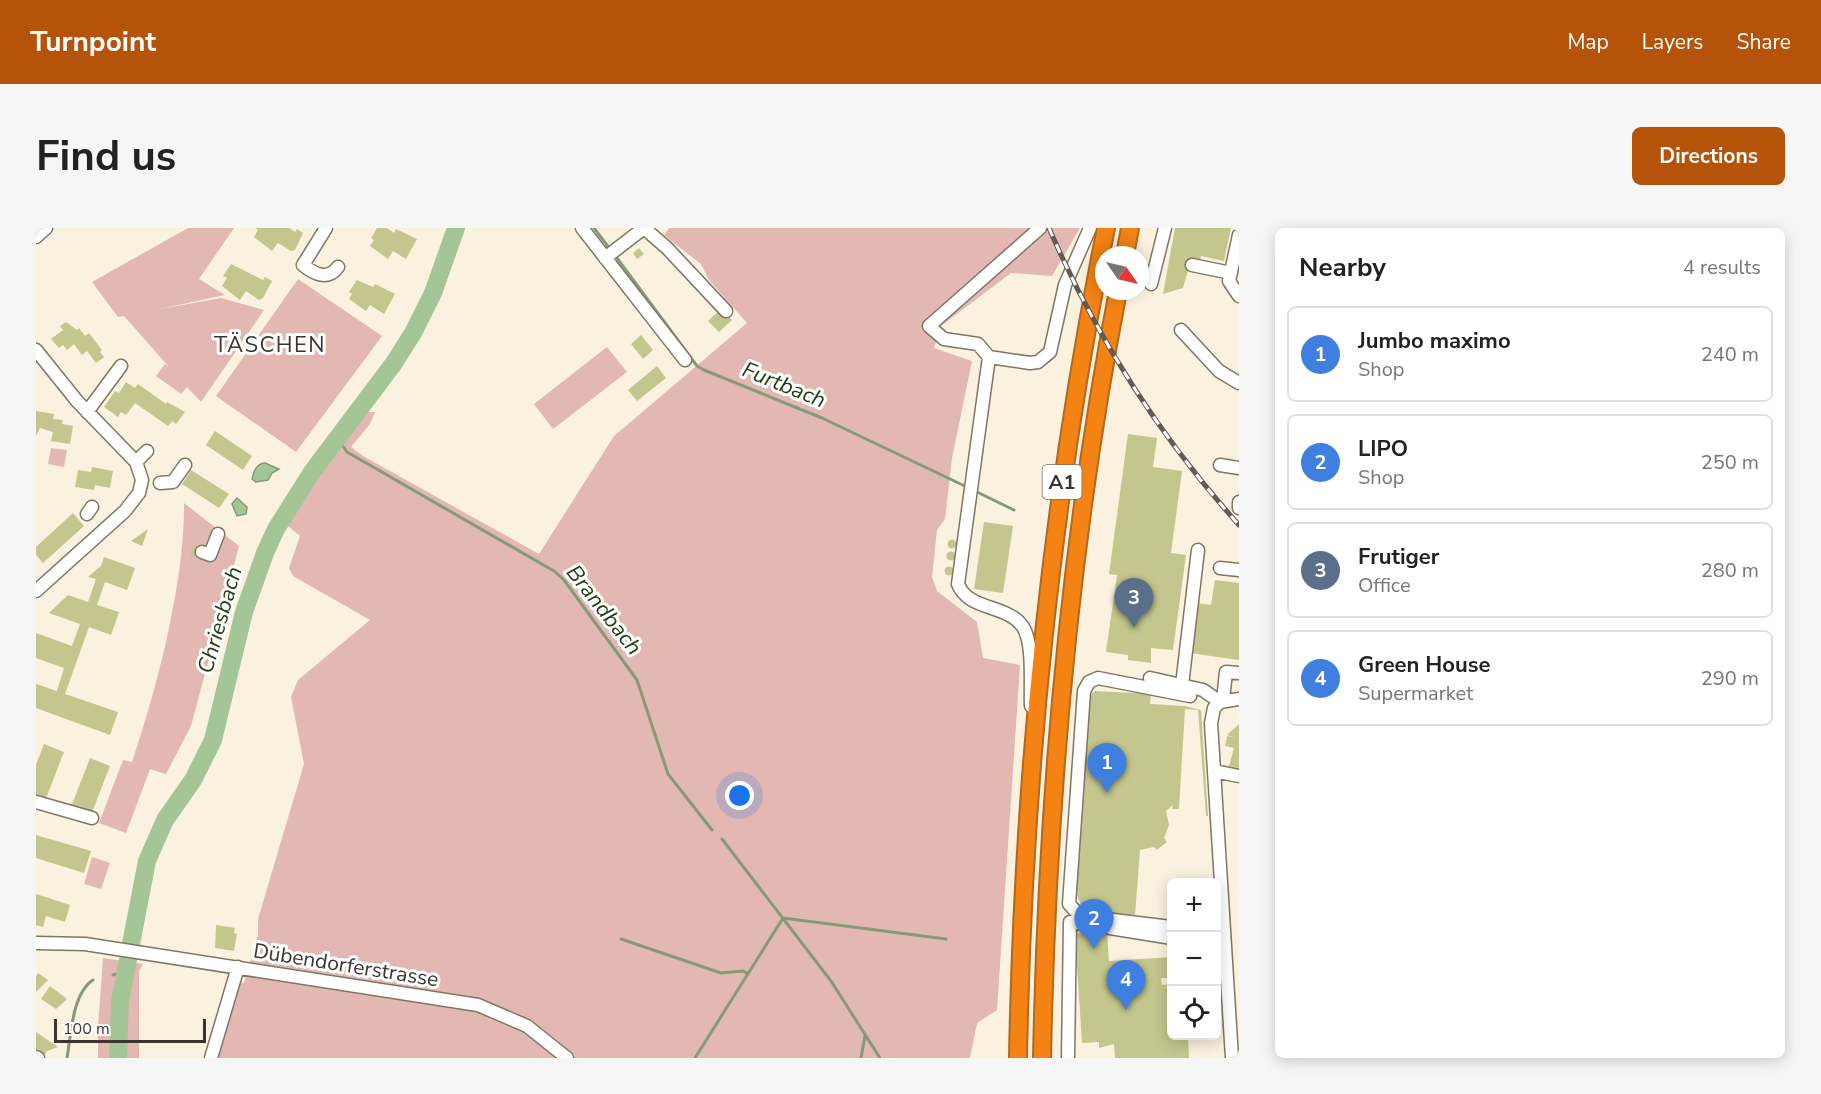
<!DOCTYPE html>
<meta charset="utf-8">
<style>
body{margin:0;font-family:"Nunito Sans",sans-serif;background:#f6f6f6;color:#222}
.controls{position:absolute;right:18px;bottom:18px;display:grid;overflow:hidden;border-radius:9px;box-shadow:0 3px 15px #0003}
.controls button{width:54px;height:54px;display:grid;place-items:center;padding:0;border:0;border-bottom:2px solid #e0e0e0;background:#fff;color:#222;font:30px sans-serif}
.compass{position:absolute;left:1059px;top:18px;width:54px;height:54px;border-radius:50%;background:#fff;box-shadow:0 3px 15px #0003;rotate:124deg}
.scale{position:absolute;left:18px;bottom:15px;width:152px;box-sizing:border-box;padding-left:6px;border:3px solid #3a362f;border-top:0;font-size:16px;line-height:21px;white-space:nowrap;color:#3a362f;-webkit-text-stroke:4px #fff;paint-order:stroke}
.you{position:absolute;left:704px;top:568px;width:21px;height:21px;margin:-15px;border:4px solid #fff;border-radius:50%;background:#1a73e8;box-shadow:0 0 0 9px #1a73e833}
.badge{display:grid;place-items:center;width:39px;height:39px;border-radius:50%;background:#b45309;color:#fff;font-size:20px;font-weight:700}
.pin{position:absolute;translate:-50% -50px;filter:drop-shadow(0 2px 3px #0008)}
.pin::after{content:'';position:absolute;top:32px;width:21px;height:18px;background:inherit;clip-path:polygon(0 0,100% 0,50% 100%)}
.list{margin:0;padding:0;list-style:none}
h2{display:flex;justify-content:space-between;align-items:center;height:78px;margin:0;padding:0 24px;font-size:26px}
h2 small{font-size:20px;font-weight:400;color:#767676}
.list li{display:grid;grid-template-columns:39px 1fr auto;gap:18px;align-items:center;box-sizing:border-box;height:96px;margin:0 12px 12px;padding:0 12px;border:2px solid #e0e0e0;border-radius:9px}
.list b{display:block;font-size:22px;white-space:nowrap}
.list p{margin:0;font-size:20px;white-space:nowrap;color:#767676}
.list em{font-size:20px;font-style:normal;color:#767676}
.icon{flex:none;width:33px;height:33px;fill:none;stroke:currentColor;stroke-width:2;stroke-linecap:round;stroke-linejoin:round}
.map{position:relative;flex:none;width:1203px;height:830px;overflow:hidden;border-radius:9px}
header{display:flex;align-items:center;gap:36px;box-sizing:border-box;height:84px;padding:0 30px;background:#b45309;color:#fff}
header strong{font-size:28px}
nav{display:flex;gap:33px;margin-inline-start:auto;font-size:21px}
.intro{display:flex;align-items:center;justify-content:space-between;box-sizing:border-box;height:144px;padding:0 36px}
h1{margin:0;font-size:42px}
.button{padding:15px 27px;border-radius:9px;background:#b45309;color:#fff;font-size:21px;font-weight:700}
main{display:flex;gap:36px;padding:0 36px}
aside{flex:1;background:#fff;border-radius:9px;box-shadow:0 3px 15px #0003}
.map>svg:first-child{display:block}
.green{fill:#e3b8b2}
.water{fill:#a4c697;stroke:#849b78;stroke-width:1.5}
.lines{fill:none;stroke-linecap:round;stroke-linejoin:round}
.stream{stroke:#849b78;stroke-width:3}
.river{stroke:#a4c697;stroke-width:18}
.building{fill:#c3c68d}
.minor-casing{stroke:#7f7666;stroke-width:15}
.highway-casing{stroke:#b3681d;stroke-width:20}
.minor{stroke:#fff;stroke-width:12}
.highway{stroke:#f48313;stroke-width:16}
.rail-casing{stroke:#615b52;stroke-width:5}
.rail{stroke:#fff;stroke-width:3;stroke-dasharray:9;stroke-linecap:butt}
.labels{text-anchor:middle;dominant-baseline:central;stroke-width:6;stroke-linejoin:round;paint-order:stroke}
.shield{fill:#fff;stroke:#75726d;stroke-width:1.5}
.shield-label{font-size:20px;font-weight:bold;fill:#3a362f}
.street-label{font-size:21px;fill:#3a362f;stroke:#fff}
.neighbourhood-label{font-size:22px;letter-spacing:1.5px;fill:#3a362f;stroke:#fff}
.water-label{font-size:22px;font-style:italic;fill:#1c3e0d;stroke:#fff}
</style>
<header>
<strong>Turnpoint</strong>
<nav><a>Map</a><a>Layers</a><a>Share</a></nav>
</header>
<div class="intro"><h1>Find us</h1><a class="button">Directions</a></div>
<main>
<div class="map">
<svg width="1203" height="830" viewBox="0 0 1203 830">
<rect width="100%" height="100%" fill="#fbf1df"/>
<path class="green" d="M152 0H198L163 51 189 67 119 82 185 70 228 82 165 174 151 159 145 166 120 148 129 136 133 139 88 88 82 89 56 54Z
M633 0H1044L1016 48 975 45 905 98 898 120 936 133 916 230 909 291 901 302 896 349 901 363 941 394 947 430 984 437 961 782 941 795 934 830H179L201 753 208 755 222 707V691L268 536 255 469 262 452 334 392 257 348 253 340 264 308 251 297 287 238 330 184H339L334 196 315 219 327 228 503 326 578 208 711 95 673 52 665 36 628 7Z
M262 51 346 108 260 224 180 168Z
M571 119 591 144 517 201 498 176Z
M15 220 31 222 28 239 12 236Z
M148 275 203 318 155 498 130 546 114 541 90 605 63 595 87 532 96 534C121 460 149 353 148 275Z
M56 629 74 635 65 661 48 656Z
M67 730 107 736 103 743V830H62V799Z"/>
<path class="water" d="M229 235 243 241 236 245 232 252 220 254 216 251C218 243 220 236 229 235Z
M201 270 211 279 210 286 201 288 196 276Z"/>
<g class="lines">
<path class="stream" d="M558 0 574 21
M578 26 661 138 668 142 786 190 933 260
M301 210 311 224 518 343 528 352 601 452 632 546 676 602
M939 263 978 282
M686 611 795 753 844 830
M585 711 685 745 707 743 712 746
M77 747 89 744
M31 830C35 808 36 765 57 752
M659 830 747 690 910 711
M825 830 829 808"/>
<path class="river" d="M82 830 84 773 111 633 129 592 157 552 177 512 208 384 229 325 240 301 276 244 358 135 377 105 397 65 420 0"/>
</g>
<path class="building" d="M219 0H253L259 4 261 1 267 5 259 22 255 23 242 15 236 23 218 9 222 2Z
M341 0H351L358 5 360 1 381 11 370 31 357 23 352 31 334 18 338 12 335 10Z
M1139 0H1195L1188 33 1165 28 1164 34 1155 32 1147 60 1127 66Z
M603 20 608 26 601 31 597 25Z
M195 36 227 52 229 49 236 53 227 70 223 72 210 63 204 72 186 58 191 50 187 48Z
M321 52 337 59 339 56 359 66 348 86 334 77 330 83 313 71 316 66 313 64Z
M685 81 696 92 683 104 672 93Z
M30 94 41 102 43 100 49 108 53 105 66 122 64 124 68 129 60 135 51 123 46 127 38 116 31 122 27 117 23 120 15 111 27 102 24 98Z
M605 107 617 122 607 131 595 116Z
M621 138 630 150 601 173 592 162Z
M90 154 99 160 102 156 130 176 131 174 149 184 140 196 136 193 132 198 99 175 90 187 85 184 82 189 68 179 79 163 83 165Z
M0 183 18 186 17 191 27 192 26 196 37 198 34 216 15 213 17 204 4 200 0 208Z
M179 203 216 228 207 242 170 217Z
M1092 206 1121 210 1117 239 1146 243 1135 325 1150 327 1137 422 1115 420V435L1092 432V427L1070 424 1081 347 1073 346Z
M56 239 77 243 74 260 59 257 58 262 39 259 42 242 55 244Z
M155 242 193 266 183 280 146 256Z
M37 285 48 298 7 335 0 327V319Z
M948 294 977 298 967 365 938 361Z
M112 301 106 318 95 313Z
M911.5 316a4.5 4.5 0 1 1 9 0a4.5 4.5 0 1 1-9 0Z
M158 316 167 319 163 331 154 328Z
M910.5 328a4.5 4.5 0 1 1 9 0a4.5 4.5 0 1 1-9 0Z
M68 329 99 340 91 362 69 354 61 377 83 384 75 407 53 399 29 466 82 484 74 507 0 480V456L21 463 28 440 0 430V405L36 418 44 396 13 385 32 367 52 374 60 351 52 349 65 338Z
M908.5 343a4.5 4.5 0 1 1 9 0a4.5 4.5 0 1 1-9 0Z
M1179 352 1203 355V432L1154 425 1161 375 1175 377Z
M1059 463 1115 466 1114 476 1149 478 1165 482 1172 588H1170L1162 482 1149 481 1143 581H1136L1137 577 1130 583 1133 597 1128 610 1131 614 1121 622 1118 619 1104 622 1099 687 1048 684 1039 662 1052 469Z
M1203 496V540L1193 538 1198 520 1189 518 1191 508 1200 510 1191 507Z
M8 516 28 524 9 573 0 570V537Z
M54 530 74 538 55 587 35 579Z
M0 607 55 623 48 645 0 630Z
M0 666 34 677 29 694 10 688 7 699 0 697Z
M180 697 199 700 198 705 201 706 198 723 179 720Z
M1071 704 1073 733 1136 729V750H1125L1126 757 1136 756V808H1152L1153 830H1079L1078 816 1063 820V814L1046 815 1039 706Z
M2 745 12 752 0 764V748Z
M14 758 31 771 20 781 5 771Z
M0 804 22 819 11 823 8 828 0 822Z"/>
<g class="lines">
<g class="minor-casing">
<path id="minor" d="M290 0 267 37C278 46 292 53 302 39
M546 0 649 132
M1203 7 1193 53 1203 68
M0 9 10 0
M569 30 608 0 631 20 690 83
M1156 37 1195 45
M1115 56 1129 0
M1145 102 1183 143 1203 155
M0 122 41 173 100 234 106 252 103 265 89 283 0 363
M953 129 942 116 908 111 893 98 1004 0
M51 184 85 138
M100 234 111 223
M1184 237 1203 240
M124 255 137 254 149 237
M1203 274V280
M51 286 56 279
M166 324 174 327 182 306
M1184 340 1203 342
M1114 450 1167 462 1184 474
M1146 457 1162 322
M1187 472 1190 444 1203 445
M995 478C994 457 998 416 987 399 972 376 932 383 922 356L953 129 994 135 1002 134 1014 124 1029 57 1054 0
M1178 543 1203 548
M0 574 56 590
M1135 699 1044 688 1033 676 1048 463 1053 454 1062 450 1154 468
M1074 700 1136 710
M0 715 49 716 442 777 491 798 531 830
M0 829 2 830
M175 830 202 739
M1032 830 1034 694 1054 697
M1196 830 1175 495 1178 480 1184 474 1203 471"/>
</g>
<g class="highway-casing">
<path id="highway" d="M1089 27 1094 0
M982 830C987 551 1015 273 1070 0
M1006 830C1011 573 1033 316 1082 63"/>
</g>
<use href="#minor" class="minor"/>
<use href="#highway" class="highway"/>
<g class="rail-casing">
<path id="rail" d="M1013 0C1060 109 1124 209 1203 297"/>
</g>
<use href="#rail" class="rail"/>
</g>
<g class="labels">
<rect class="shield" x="1006.5" y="237" width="39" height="34" rx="4.5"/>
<g class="shield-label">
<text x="1026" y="254">A1</text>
</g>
<g class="street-label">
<text transform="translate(310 737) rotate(9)">Dübendorferstrasse</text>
</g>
<g class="neighbourhood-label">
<text x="234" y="117">TÄSCHEN</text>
</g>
<g class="water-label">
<text transform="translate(748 157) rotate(22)">Furtbach</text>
<text transform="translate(568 382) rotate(52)">Brandbach</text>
<text transform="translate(184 392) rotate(-74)">Chriesbach</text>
</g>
</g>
</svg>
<div class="controls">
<button>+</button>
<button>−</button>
<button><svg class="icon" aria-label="locate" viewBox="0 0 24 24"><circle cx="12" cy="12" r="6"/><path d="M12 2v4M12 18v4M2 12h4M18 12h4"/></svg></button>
</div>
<svg class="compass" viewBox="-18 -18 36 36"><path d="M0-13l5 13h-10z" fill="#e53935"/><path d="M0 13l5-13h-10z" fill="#767676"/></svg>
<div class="scale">100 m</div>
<div class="you"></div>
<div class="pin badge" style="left:1071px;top:565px;background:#3f7fe0">1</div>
<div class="pin badge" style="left:1058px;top:721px;background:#3f7fe0">2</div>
<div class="pin badge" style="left:1098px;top:400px;background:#5c6f8a">3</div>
<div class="pin badge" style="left:1090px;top:782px;background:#3f7fe0">4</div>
</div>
<aside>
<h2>Nearby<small>4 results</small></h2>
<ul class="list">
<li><span class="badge" style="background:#3f7fe0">1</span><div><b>Jumbo maximo</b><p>Shop</p></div><em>240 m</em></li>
<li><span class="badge" style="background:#3f7fe0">2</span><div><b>LIPO</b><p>Shop</p></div><em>250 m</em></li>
<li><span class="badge" style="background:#5c6f8a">3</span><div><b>Frutiger</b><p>Office</p></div><em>280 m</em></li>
<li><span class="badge" style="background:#3f7fe0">4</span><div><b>Green House</b><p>Supermarket</p></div><em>290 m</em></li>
</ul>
</aside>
</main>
